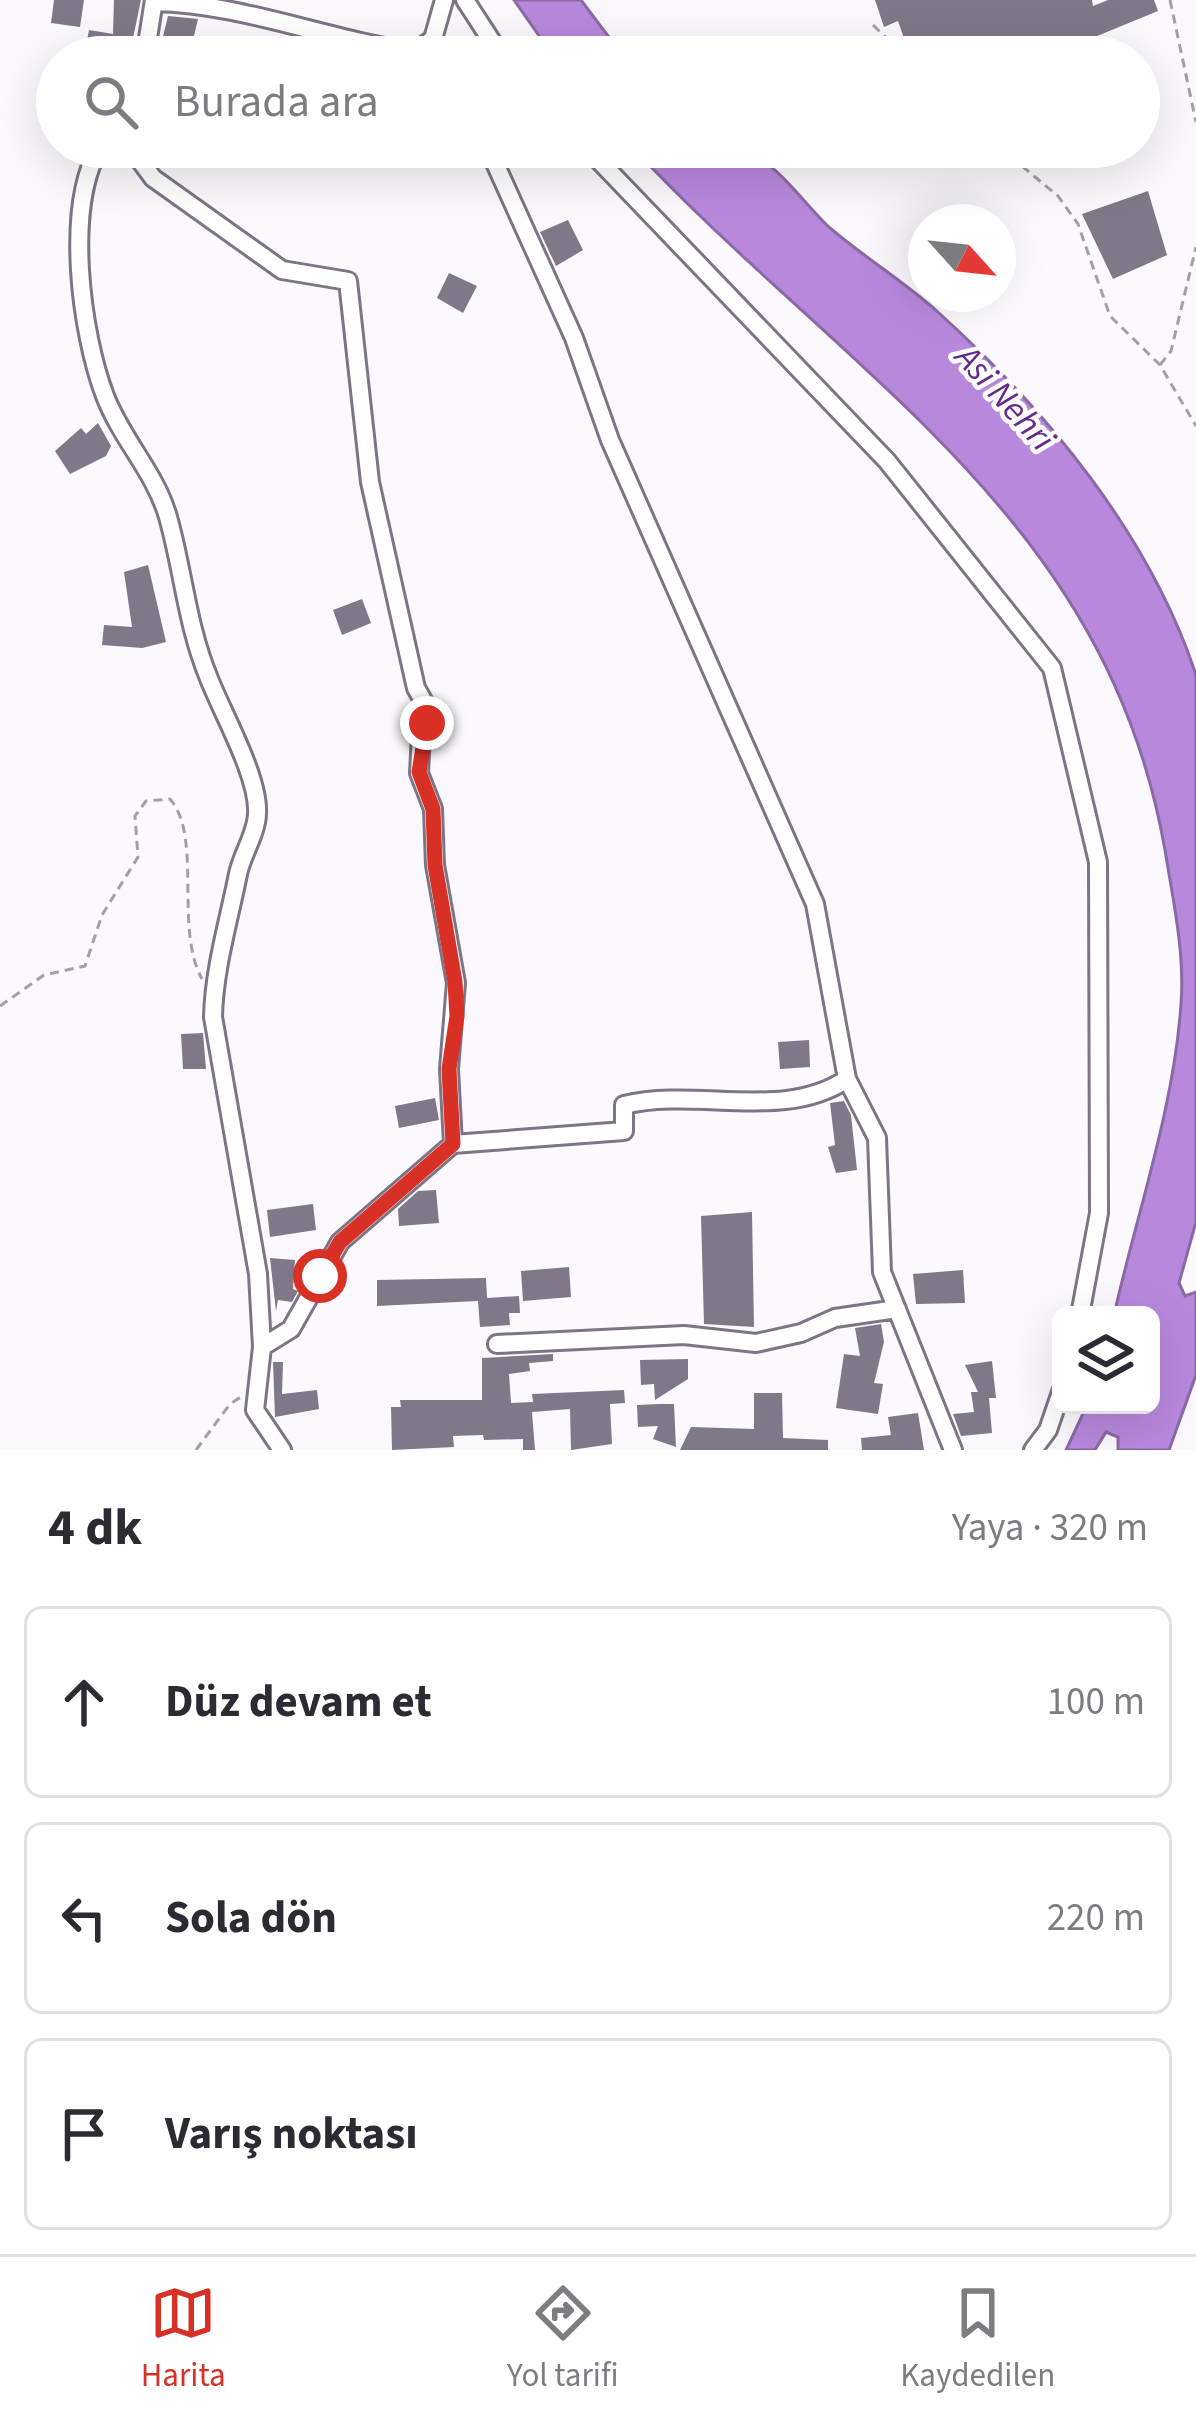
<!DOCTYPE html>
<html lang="tr">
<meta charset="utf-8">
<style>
body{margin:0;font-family:"Source Sans 3",sans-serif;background:#f2f2f3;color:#2b2b33}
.controls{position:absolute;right:36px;bottom:36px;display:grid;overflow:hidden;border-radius:18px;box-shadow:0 12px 48px #0002}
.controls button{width:108px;height:108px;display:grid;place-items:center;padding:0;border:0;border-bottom:3px solid #e1e1e2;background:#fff;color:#2b2b33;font:60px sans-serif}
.compass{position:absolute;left:908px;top:204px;width:108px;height:108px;border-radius:50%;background:#fff;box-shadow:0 12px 48px #0002;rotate:117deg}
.stop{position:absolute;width:36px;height:36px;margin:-27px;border:9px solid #d93025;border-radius:50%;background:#fff}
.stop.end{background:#d93025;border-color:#fff;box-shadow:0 3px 12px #0008}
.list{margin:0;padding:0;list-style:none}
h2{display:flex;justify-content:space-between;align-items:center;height:156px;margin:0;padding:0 48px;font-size:51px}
h2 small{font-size:39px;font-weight:400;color:#7c7c81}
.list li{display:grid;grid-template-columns:78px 1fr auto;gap:36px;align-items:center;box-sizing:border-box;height:192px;margin:0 24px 24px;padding:0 24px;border:3px solid #e1e1e2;border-radius:18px}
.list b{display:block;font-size:45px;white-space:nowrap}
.list em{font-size:39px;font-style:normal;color:#7c7c81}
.icon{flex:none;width:66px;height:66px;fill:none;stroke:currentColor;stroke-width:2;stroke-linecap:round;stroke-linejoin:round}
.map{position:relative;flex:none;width:1196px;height:1450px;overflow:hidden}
.search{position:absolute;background:#fff;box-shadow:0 12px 48px #0002;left:36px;right:36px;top:36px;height:132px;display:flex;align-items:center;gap:30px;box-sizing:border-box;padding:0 42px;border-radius:66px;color:#7c7c81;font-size:45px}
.sheet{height:804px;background:#fff}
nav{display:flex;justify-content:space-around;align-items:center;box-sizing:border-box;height:168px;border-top:3px solid #e1e1e2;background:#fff;font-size:33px;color:#7c7c81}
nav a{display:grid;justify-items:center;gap:6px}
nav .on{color:#d93025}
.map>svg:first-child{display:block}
.water{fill:#b888dd;stroke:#8b69a6;stroke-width:3}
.building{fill:#807788}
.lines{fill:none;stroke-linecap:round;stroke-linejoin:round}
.minor-casing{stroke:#7e7486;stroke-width:22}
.path{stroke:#a2a0a5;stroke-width:3;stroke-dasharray:9 6;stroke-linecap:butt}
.minor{stroke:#fff;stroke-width:16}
.route{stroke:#d93025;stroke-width:15}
.labels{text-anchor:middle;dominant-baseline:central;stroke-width:9;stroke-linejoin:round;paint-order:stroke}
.water-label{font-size:36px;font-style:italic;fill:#65288b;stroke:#fff}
</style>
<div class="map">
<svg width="1196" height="1450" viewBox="0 0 1196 1450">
<rect width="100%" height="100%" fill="#fbf9fd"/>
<path class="water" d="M514 0H581L624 57H554Z
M632 147C664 147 713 138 742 149 779 164 802 202 830 228 865 258 905 282 939 313 1047 411 1150 535 1196 675V1222L1179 1283 1185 1296 1196 1292V1375L1169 1450H1118V1437L1106 1432 1095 1450H1066L1087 1405H1151V1315H1114C1137 1213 1174 1108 1181 1004 1185 953 1173 900 1165 850 1106 514 845 375 632 147Z"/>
<path class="building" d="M54 0H84L80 27 51 23Z
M114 0H141L129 57H84L89 30 113 34Z
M875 0H1092L1093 6 1108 0H1154L1158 11 1046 57H919L916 47 908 50 898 21 884 27Z
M168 16 198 19 189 57H158Z
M1148 191 1167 255 1113 279 1082 214Z
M568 220 583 250 556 266 540 232Z
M449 273 477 286 463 313 437 298Z
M98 423 111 446 106 456 70 474 55 451 81 428 86 434Z
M148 565 166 642 142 648 102 645 104 625 132 627 124 572Z
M362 599 371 623 342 635 333 610Z
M203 1033 206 1069H183L181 1034Z
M809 1040 810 1067 780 1069 778 1042Z
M435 1098 439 1120 399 1128 395 1106Z
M844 1101 851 1115 857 1170 836 1173 828 1147 835 1145 830 1103Z
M436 1190 439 1223 399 1226 398 1209 418 1191Z
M313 1204 316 1230 270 1237 267 1210Z
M752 1212 754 1327 704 1324 701 1216Z
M270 1258 295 1260 293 1289 298 1291 292 1302 278 1300 276 1311Z
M569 1267 571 1297 523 1301 521 1271Z
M963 1270 965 1303 916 1304 913 1274Z
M486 1278 487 1298 519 1296 520 1313H509L510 1325 480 1327 478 1301 377 1306V1280Z
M881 1324 884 1342 874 1383 883 1384 878 1414 836 1408 844 1354 860 1356 855 1328Z
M553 1354V1361L529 1363 530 1371 509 1374 511 1403 533 1402 532 1394 624 1390 625 1403 610 1404 612 1444 571 1450 570 1409 532 1412 535 1450H523V1439L484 1440 483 1435 453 1436 454 1447 392 1450 391 1407H401L400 1400H482V1358Z
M688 1359V1379L655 1400 654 1384 641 1385 640 1360Z
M992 1361 996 1398H989L992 1433 961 1436 953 1414 974 1412 971 1392H978L965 1365Z
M273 1362H283L282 1394 317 1390 319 1409 275 1417Z
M754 1393H782L783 1438 828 1440V1450H680L691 1427 754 1429Z
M659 1404H674L676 1447 653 1439 658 1426 638 1427 637 1405Z
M918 1413 924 1450H862L861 1438 891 1435 888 1417Z"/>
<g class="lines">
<g class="minor-casing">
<path id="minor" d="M465 0 502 57
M154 2C245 4 326 40 415 52L433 39 444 0
M145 57 154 0
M100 147C64 206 81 333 105 396 122 440 155 472 168 517 183 570 187 625 208 676 221 711 259 776 257 813 257 833 242 854 238 874 229 920 214 969 213 1017L258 1274 262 1347 255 1410 282 1450
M130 147 153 178 282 270 348 281 370 482 416 688 433 718 421 735 419 773 433 809 435 865 456 983 449 1069 453 1144
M586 147 887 461 1052 668 1098 862 1099 1213 1080 1315
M847 1079 877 1138 882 1272 953 1450
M497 1344 684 1335 756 1343 801 1333 835 1318 897 1309
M262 1347 291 1329 340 1242 453 1144 624 1131V1105C697 1087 783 1122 847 1079L815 904 610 440 574 338 494 161 537 147
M1033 1450 1048 1430 1061 1392"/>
</g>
<path class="path" d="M1170 0 1196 122
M873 25 906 57
M999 147 1058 196 1078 224 1110 316 1160 365 1196 426
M1160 365 1171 351 1196 247
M0 1006 44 975 85 966 102 915 138 857 135 816 146 801 170 799C203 837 174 929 202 979
M196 1450 230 1404 244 1395"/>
<use href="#minor" class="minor"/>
</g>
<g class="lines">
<path class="route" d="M320 1276 340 1242 453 1144 449 1069 457 1016 455 982 435 865 433 809 419 772 427 723"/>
</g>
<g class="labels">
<g class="water-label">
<text transform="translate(1005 398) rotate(48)">Asi Nehri</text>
</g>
</g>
</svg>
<div class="controls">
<button><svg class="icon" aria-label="layers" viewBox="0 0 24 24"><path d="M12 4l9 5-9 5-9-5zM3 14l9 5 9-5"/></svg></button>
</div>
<svg class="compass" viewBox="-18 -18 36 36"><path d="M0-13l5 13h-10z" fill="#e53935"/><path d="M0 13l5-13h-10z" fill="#7c7c81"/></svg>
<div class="stop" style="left:320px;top:1276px"></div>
<div class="stop end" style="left:427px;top:723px"></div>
<div class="search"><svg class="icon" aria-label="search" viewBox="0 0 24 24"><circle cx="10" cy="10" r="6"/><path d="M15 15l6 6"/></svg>Burada ara</div>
</div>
<section class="sheet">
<h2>4 dk<small>Yaya · 320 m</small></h2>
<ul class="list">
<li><svg class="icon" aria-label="ahead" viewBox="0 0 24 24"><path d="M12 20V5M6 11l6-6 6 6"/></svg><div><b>Düz devam et</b></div><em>100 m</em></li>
<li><svg class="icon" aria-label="left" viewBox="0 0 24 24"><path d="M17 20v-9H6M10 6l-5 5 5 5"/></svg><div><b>Sola dön</b></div><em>220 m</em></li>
<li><svg class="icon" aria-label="arrive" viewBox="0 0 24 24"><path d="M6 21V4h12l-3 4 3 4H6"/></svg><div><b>Varış noktası</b></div></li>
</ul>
</section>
<nav>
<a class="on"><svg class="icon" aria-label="map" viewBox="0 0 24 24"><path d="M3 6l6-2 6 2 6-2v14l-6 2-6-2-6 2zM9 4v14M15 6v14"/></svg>Harita</a>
<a><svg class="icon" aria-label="directions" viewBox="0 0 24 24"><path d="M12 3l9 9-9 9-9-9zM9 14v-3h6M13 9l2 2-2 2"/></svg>Yol tarifi</a>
<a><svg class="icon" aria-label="saved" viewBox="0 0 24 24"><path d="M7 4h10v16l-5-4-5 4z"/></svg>Kaydedilen</a>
</nav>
